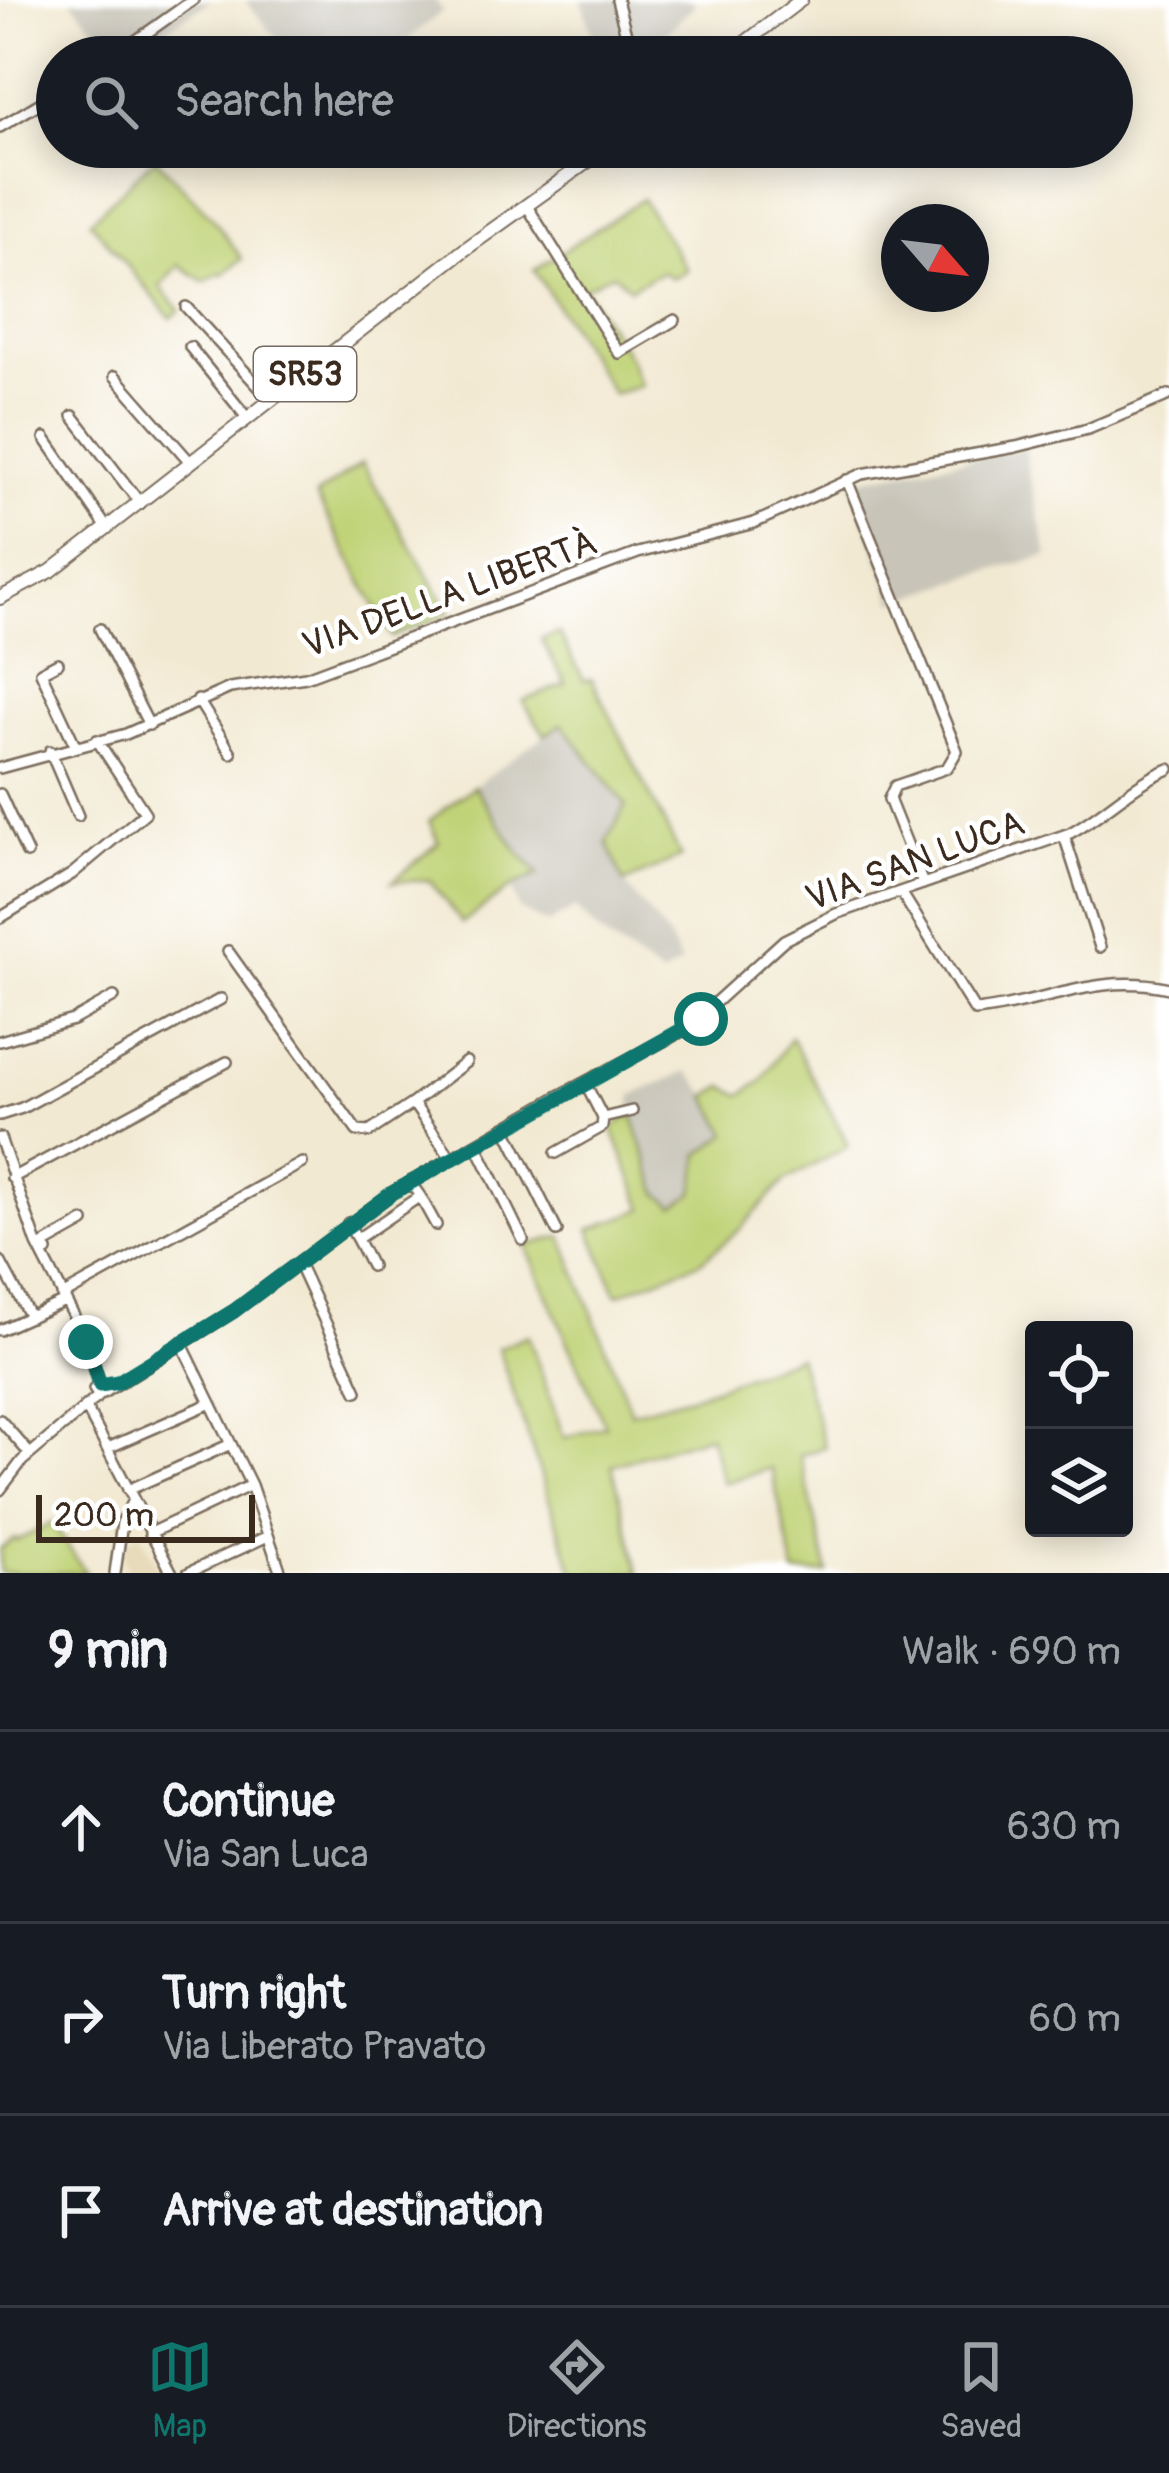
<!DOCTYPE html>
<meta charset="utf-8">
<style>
body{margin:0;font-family:Pangolin,sans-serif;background:#20242c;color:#f1f3f6}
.controls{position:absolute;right:36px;bottom:36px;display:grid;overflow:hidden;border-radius:12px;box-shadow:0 6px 30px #0003}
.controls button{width:108px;height:108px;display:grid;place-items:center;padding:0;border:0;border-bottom:3px solid #363941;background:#171b24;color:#f1f3f6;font:60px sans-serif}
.compass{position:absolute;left:881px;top:204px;width:108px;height:108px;border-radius:50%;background:#171b24;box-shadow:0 6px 30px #0003;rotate:118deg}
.scale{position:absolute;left:36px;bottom:30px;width:219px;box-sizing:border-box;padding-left:12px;border:6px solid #3b2a1e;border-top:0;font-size:33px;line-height:42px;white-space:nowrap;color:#3b2a1e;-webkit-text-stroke:9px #fff;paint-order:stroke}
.stop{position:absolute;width:36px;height:36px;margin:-27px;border:9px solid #0f766e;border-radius:50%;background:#fff}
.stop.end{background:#0f766e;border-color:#fff;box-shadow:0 3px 12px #0008}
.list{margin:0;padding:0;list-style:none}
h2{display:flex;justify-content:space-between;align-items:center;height:156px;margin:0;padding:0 48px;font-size:51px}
h2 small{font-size:39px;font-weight:400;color:#9ea1a6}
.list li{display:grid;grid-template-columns:78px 1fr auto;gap:36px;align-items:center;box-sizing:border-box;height:192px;padding:0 48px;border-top:3px solid #363941}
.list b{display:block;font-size:45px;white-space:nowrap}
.list p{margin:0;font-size:39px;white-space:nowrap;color:#9ea1a6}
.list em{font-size:39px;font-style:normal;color:#9ea1a6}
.icon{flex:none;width:66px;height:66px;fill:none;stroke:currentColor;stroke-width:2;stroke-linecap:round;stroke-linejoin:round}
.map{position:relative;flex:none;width:1169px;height:1573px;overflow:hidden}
.search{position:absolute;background:#171b24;box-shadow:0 6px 30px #0003;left:36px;right:36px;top:36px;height:132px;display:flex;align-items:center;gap:30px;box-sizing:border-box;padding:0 42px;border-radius:66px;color:#9ea1a6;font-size:45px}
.sheet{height:732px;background:#171b24}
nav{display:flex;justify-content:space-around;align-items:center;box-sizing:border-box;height:168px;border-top:3px solid #363941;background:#171b24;font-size:33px;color:#9ea1a6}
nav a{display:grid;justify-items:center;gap:6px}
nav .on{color:#0f766e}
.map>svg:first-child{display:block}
.built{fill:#e7daba}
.industrial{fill:#c8c4b8}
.green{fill:#bfd275;stroke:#7d7e4a;stroke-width:3}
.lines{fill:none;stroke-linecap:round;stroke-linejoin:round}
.minor-casing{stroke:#7b6d5d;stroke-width:14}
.major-casing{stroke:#7b6d5d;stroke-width:16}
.minor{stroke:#fff;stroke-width:9}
.major{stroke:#fff;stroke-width:12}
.route{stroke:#0f766e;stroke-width:15}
.labels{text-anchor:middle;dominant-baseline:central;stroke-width:9;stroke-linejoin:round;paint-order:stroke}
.shield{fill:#fff;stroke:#766a62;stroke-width:3}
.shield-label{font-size:33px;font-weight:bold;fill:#3b2a1e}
.street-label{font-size:36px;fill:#3b2a1e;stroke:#fff}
</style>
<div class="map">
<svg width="1169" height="1573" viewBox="0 0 1169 1573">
<rect width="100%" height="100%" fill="#fff"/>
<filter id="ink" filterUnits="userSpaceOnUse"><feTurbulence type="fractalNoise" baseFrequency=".00833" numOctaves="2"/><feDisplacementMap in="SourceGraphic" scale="24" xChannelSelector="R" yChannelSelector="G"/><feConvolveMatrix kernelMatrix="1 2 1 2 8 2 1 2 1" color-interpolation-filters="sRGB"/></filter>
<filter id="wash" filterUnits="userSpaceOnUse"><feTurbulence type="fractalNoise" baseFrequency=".004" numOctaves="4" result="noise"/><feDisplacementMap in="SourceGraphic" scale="48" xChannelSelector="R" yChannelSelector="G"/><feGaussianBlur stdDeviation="2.7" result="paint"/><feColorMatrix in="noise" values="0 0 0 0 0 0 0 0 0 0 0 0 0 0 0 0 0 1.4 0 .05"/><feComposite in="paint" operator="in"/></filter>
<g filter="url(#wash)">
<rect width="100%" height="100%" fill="#f2e9d2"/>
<path class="built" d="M140 1533 161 1573H121L128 1568 123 1559 127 1541Z"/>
<path class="industrial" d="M71 0H211L123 57H118Z
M245 0H435L443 11 386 57H292Z
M582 0H693L694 6 664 35 676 57H599Z
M1026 448 1027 465 1048 556 985 572 894 602 850 481Z
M562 723 626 805 607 842 624 883 668 937 681 964 662 976 599 933 575 908 548 924 519 909 511 887 538 873 518 852 474 786Z
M688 1071 708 1095 728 1134 700 1154 694 1193 674 1206 659 1194 630 1116 633 1095Z"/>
<path class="green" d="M155 158 214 220 242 259 222 275 219 273 205 282 179 265 160 287 180 310 171 318 90 221Z
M642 199 687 270 672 278 662 272 630 288 613 273 584 288 630 359 641 386 613 394 534 270Z
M362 463 450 613 392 637 316 496Z
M559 633 584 680 592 679 681 857 624 883 607 842 626 805 562 724 545 735 523 701 566 684 541 639Z
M474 786 518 852 539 874 511 887 462 923 429 880 392 882 439 842 429 821Z
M791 1037 849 1146 785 1181 739 1230 700 1262 617 1295 590 1229 644 1209 612 1128 632 1114 659 1194 675 1206 694 1193 700 1154 728 1134 707 1096 724 1086 741 1095 762 1081Z
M562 1236 631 1412 698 1394 798 1356 825 1447 800 1455 828 1573H795L771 1468 724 1483 709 1435 612 1465 639 1573H574L498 1348 528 1335 564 1438 605 1426 526 1246Z
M52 1523 86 1573H0V1549L14 1539 17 1541Z"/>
</g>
<g filter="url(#ink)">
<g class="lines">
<g class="minor-casing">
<path id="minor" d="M617 0 632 57
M113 57 193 0
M0 127 57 93
M527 206 619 353 675 320
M186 307 271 400
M190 347 248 419
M115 376 191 463
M73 416 140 503
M45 438 107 528
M847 480 957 751 947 768 895 786 889 799 923 884
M100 629 149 725
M58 663 41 672 75 745
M198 700 231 753
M50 751 78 816
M0 768 126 734 230 688 306 677 638 553 754 523 862 474 1016 447 1088 429 1169 395
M0 794 27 853
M1064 835 1100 947
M901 892 975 1011C1045 1004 1096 972 1169 988
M0 918 72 874 145 813 97 740
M228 951 357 1131 369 1132 413 1103 451 1158
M0 1041 73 1020 114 997
M413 1103 466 1062
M0 1115 22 1108 221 999
M603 1118 632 1111
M505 1127 557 1231
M0 1138 37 1244 85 1338 100 1385
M476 1144 523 1240
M556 1153 602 1127 603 1118 585 1083
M12 1178 227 1062
M420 1196 436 1225
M348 1223 357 1239 420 1196 410 1182
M357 1239 371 1266
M47 1251 43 1245 84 1222
M0 1261 30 1317
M298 1263 357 1391
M62 1296 302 1163
M0 1330 65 1301
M181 1342 251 1485 281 1573
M100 1385 104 1390 98 1395 94 1389Z
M103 1393 234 1311 392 1193 557 1097 686 1029 784 940 836 914 1070 833C1105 814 1132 784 1169 769
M85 1406 172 1573
M0 1420 30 1454
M108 1448 211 1403
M0 1490 22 1461 100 1395
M128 1490 231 1444
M150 1533 251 1485
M115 1573 122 1523 133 1500
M188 1573 268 1536"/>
</g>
<g class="major-casing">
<path id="major" d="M726 57 801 0
M0 598 51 571 464 250 608 147"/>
</g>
<use href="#minor" class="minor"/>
<use href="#major" class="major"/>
</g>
</g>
<g class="lines" filter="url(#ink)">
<path class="route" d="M86 1342 100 1385 118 1382 234 1311 392 1193 701 1019"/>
</g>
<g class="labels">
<rect class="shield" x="254" y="347" width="102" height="54" rx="9"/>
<g class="shield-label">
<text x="305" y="374">SR53</text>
</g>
<g class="street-label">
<text transform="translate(450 594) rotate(-20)">VIA DELLA LIBERTÀ</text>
<text transform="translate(915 861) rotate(-20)">VIA SAN LUCA</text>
</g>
</g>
</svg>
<div class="controls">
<button><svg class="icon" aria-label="locate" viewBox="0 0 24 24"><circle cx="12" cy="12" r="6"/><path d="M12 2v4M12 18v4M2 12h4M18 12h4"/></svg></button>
<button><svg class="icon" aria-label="layers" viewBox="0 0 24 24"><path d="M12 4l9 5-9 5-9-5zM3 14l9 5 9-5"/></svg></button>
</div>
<svg class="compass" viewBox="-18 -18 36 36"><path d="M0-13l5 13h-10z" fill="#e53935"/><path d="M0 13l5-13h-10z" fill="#9ea1a6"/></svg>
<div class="scale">200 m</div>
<div class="stop" style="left:701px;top:1019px"></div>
<div class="stop end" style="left:86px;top:1342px"></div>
<div class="search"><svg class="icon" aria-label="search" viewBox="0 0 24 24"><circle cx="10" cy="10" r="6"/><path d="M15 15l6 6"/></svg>Search here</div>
</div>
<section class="sheet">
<h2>9 min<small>Walk · 690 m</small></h2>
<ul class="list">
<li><svg class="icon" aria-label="ahead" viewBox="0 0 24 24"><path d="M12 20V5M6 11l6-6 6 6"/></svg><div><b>Continue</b><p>Via San Luca</p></div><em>630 m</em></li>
<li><svg class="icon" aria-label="right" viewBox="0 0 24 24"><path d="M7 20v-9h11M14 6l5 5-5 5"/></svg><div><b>Turn right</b><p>Via Liberato Pravato</p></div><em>60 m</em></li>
<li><svg class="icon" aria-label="arrive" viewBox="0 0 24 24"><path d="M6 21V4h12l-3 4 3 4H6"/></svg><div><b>Arrive at destination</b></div></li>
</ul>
</section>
<nav>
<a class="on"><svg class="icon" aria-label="map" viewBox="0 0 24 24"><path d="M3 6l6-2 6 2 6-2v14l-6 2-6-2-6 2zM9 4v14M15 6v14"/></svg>Map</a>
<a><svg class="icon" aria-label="directions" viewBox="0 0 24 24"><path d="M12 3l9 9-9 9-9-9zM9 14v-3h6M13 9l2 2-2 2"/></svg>Directions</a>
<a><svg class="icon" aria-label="saved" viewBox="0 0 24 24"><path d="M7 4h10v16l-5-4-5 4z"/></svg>Saved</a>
</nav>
